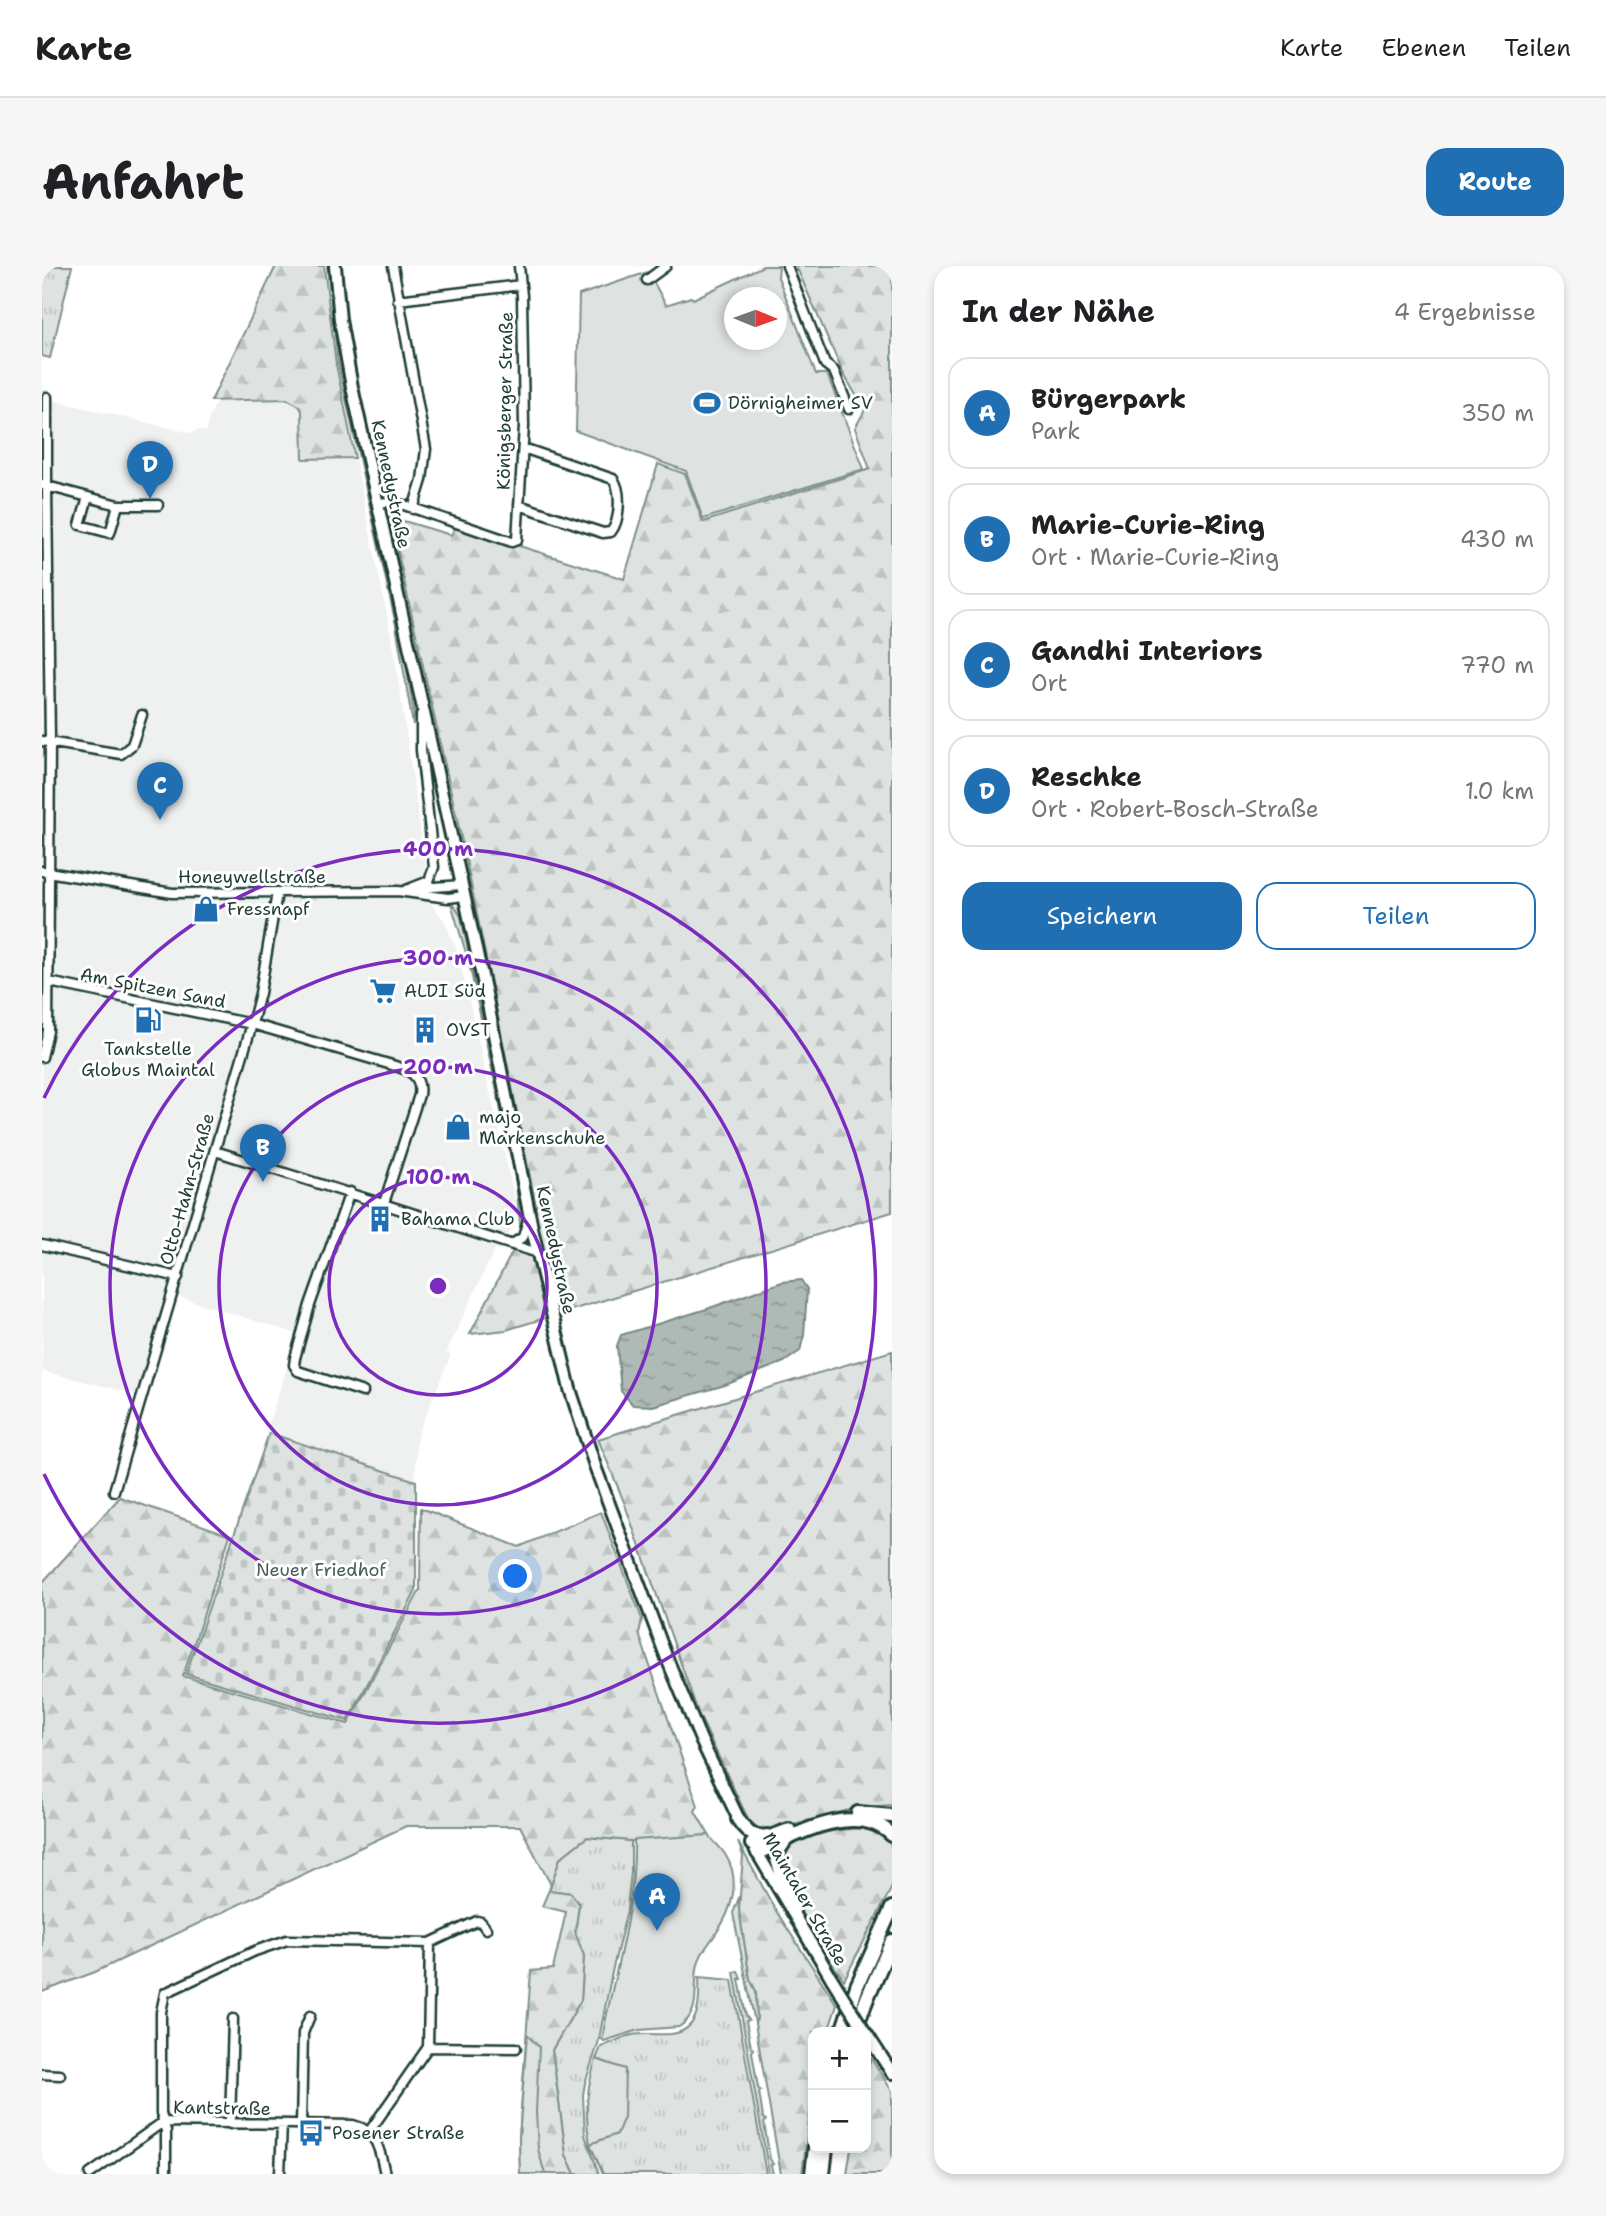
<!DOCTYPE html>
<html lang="de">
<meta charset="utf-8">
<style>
body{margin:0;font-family:"Shantell Sans",sans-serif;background:#f6f6f6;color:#202124}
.controls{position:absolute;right:21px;bottom:21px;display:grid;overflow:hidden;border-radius:14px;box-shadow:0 4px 10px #0003}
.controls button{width:63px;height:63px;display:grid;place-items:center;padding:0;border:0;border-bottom:2px solid #e0e0e0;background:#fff;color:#202124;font:35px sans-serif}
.compass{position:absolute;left:682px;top:21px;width:63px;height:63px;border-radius:50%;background:#fff;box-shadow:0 4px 10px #0003;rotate:91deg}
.you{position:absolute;left:474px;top:1311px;width:24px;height:24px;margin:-18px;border:5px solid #fff;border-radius:50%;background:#1a73e8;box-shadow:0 0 0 10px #1a73e833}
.badge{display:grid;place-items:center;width:46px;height:46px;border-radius:50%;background:#1f6fb2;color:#fff;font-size:23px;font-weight:700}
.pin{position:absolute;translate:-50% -58px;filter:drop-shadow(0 2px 4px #0008)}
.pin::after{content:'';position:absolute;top:37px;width:24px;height:21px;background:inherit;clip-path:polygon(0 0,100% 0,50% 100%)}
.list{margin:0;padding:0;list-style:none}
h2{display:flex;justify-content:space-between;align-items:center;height:91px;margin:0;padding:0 28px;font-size:30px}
h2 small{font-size:23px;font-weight:400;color:#757577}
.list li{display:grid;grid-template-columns:46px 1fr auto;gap:21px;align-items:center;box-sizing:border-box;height:112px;margin:0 14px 14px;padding:0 14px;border:2px solid #e0e0e0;border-radius:21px}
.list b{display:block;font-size:26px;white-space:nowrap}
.list p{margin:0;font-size:23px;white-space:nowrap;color:#757577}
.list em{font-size:23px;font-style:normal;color:#757577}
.actions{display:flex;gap:14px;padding:21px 28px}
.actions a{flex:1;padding:16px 0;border:2px solid #1f6fb2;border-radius:21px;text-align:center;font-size:24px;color:#1f6fb2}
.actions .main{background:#1f6fb2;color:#fff}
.map{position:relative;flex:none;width:850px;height:1908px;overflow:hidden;border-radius:21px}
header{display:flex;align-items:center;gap:42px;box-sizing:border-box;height:98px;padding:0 35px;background:#fff;border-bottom:2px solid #e0e0e0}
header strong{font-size:33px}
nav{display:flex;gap:38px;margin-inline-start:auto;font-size:24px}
.intro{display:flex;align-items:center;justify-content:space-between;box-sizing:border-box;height:168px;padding:0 42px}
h1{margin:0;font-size:49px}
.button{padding:18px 32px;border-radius:21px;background:#1f6fb2;color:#fff;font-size:24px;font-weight:700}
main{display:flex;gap:42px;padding:0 42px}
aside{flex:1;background:#fff;border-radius:21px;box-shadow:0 4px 10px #0003}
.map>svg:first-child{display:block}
.built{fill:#eef1f0}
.grass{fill:url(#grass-tufts);stroke:#7e908b;stroke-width:2}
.forest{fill:url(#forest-firs);stroke:#7e908b;stroke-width:2}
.cemetery{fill:url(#cemetery-stones);stroke:#7e908b;stroke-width:2}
.park{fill:#dee3e2;stroke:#7e908b;stroke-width:2;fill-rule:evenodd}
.water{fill:url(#water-ripples);stroke:#758883;stroke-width:2}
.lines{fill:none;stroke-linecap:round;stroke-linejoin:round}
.minor-casing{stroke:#1f3d34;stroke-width:13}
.major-casing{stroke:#1f3d34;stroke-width:16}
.highway-casing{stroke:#1f3d34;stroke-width:18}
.minor{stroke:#fff;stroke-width:8}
.major{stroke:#fff;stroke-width:10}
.highway{stroke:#fff;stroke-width:12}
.major-bridge-casing{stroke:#1f3d34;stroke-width:16;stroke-linecap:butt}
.major-bridge{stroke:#fff;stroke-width:10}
.ring{fill:none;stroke:#7b2cbf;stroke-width:3.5}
.labels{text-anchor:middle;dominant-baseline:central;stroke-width:6;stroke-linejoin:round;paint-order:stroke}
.street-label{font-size:18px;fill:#1f3d34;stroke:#fff}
.poi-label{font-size:18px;fill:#1f3d34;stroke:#fff;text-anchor:start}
.park-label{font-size:18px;fill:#455e57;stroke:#fff}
.centre{fill:#7b2cbf;stroke:#fff;stroke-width:3.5}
.ring-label{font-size:21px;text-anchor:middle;font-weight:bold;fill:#7b2cbf;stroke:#fff;stroke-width:6;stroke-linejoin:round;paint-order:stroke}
</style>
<header>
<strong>Karte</strong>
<nav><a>Karte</a><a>Ebenen</a><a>Teilen</a></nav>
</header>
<div class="intro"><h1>Anfahrt</h1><a class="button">Route</a></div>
<main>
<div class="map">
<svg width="850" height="1908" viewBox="0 0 850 1908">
<defs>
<pattern id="grass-tufts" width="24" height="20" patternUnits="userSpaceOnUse" patternTransform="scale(1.75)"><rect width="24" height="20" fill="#dee3e2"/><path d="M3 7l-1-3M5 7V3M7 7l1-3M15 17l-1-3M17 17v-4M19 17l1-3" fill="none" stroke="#bec4c2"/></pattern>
<pattern id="forest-firs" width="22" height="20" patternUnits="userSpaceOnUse" patternTransform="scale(1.75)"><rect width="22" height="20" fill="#dee3e2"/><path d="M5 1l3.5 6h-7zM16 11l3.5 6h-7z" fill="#bec4c2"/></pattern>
<pattern id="cemetery-stones" width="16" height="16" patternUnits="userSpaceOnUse" patternTransform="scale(1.75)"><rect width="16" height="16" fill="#dee3e2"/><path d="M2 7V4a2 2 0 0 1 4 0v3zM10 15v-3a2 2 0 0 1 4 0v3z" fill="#bec4c2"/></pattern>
<pattern id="water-ripples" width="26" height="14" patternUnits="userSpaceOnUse" patternTransform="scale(1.75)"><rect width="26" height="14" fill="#afbab7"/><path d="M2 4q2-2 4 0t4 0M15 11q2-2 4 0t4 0" fill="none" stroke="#8e9896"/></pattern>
</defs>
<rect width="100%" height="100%" fill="#fff"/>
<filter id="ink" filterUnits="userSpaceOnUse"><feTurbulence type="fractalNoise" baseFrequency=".0143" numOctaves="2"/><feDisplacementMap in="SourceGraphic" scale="14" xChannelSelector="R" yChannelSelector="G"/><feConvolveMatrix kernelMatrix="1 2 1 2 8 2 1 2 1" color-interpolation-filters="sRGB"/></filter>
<g filter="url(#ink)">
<path class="built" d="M0 132 149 167 156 164 164 166 167 152 175 135 245 133 257 140 260 145 261 193 313 192 352 384 389 638 402 654 416 687 476 948 459 984 453 983 404 1087 409 1089 375 1170 373 1213 224 1165 256 1068 127 1028 98 1129 0 1105Z"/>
<path class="grass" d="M0 0H30L8 92 0 90Z
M285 0H289L293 53 299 90 362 383 372 448 371 459 354 359 296 97Z
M409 637 415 643 419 651 475 911C475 930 483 949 479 967L473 909 427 697Z
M545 1571 589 1575V1606L585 1644 570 1706 556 1778 543 1817 541 1829 543 1869 557 1908H533L524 1889 510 1784 539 1734 542 1690 533 1667 537 1638 529 1627 507 1624 518 1592Z
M698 1629 697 1643 708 1713 714 1725 715 1753 713 1757 691 1647Z
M696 1705 699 1713H697L704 1750 707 1754 704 1755 709 1781 712 1783 710 1786 716 1822 719 1825 717 1826 721 1852 724 1854 722 1857 728 1893 731 1898 729 1899 731 1908H727L692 1706Z
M657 1711 690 1714 724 1908H561L548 1878 575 1868 583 1803 554 1793 559 1781C570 1777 580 1771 590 1769 604 1767 616 1769 629 1768 659 1765 658 1733 657 1711Z"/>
<path class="forest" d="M234 0H282L294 98 313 192 261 193 260 145 257 140 245 133 169 135Z
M754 0H850V946L464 1064 428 1068 494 940 424 594 348 251 409 269 414 260 582 313 616 198 643 208 661 256 828 203 813 162 823 144 801 107Z
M850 1085V1539L819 1541 724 1565 717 1563 706 1553 657 1449 582 1236 556 1173Z
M78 1231 188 1269 141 1410 306 1458 378 1324 379 1242 477 1281 559 1246 600 1353 597 1368 656 1540 653 1545 667 1569 589 1575 545 1571 518 1592 509 1619 478 1560H364L53 1706 0 1726V1317Z
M821 1562 838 1568 847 1576 850 1582V1621L802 1714C784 1690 726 1607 749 1580 760 1567 803 1563 821 1562Z
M696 1576 734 1645 795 1739 786 1766H771V1826L760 1908H739L713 1757 715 1753 714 1725 708 1713 697 1643 701 1590Z
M507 1624 529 1627 537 1638 533 1667 542 1690 539 1734 510 1784 524 1889 533 1908H478L477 1872 489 1705 511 1703 524 1646 500 1640Z
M829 1792 850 1825V1908H805L809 1882H824V1809Z"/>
<path class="cemetery" d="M227 1167 374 1215V1325L306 1455 144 1408Z"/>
<path class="park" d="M721 0H737L736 11 774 108H785L822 203 661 253 644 205 534 165 537 29 606 6 624 39 649 31 651 33ZM692 32H734V74H692Z
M667 1569C672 1577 679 1581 684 1590 699 1614 690 1644 675 1666 668 1677 659 1685 656 1698 650 1722 661 1745 637 1761L597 1764 562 1775 560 1773C572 1706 594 1642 592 1574Z
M485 1769 497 1781 494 1846 496 1883 503 1908H478L477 1872Z
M554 1793 583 1803 582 1851 575 1868 548 1878C542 1848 544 1822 554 1793Z"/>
<path class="water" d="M759 1014 765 1023 762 1069 758 1085 742 1096 683 1119 611 1140 591 1139 579 1125 575 1080 579 1069 665 1043 740 1016Z"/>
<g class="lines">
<g class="minor-casing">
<path id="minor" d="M351 0 384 183 380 214 371 243
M745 0 783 98 792 105 807 143
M605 14 624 0
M356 34 479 19
M0 219 5 220V131
M335 237 348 236 362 239 470 276 475 274 482 160 480 30 477 0
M76 239H116
M477 239 561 267 569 266C578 255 580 224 571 213L481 182
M0 475 79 488 90 479 100 449
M0 605 130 627 356 625 406 632 422 630
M378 622 420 619
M364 624 387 615 392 601 379 484V449
M7 716 210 758 350 799C367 804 380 809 377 829L342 937
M0 791 6 765 8 476 5 220 76 239 68 267 38 259 46 231
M173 885 496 987
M308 926 268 1039 253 1092 252 1099 256 1105 321 1126
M470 978 481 971 486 954
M0 979 136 1011
M72 1225 210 758 218 727 235 627
M386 1781 474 1782
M0 1808 18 1809
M188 1858 191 1753
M259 1859 261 1767 268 1750
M327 1866 386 1781 388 1677
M48 1908 121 1856 311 1859C336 1865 338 1886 343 1908
M124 1908V1865L119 1847V1746L123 1727 213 1685 245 1674 388 1677 435 1655 439 1656 444 1663
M238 1908 240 1858"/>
</g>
<g class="major-casing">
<path id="major" d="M293 0 298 54 310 121 444 728 491 967 528 1123 554 1203 624 1390 659 1474 700 1560
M713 1583 790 1713
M824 1767 850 1807"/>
</g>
<g class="highway-casing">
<path id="highway" d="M816 1547 850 1550
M696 1553C704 1564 711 1573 725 1570
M745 1572 736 1585 735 1593 751 1645
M710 1578 747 1564
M716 1587C752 1569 814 1534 850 1569
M800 1766 815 1720 850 1642
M812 1766 826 1730 850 1675
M770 1908 773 1882
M781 1908 784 1882"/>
</g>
<use href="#minor" class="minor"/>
<use href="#major" class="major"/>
<use href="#highway" class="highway"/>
<g class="major-bridge-casing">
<path id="major-bridge" d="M790 1713 823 1766"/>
</g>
<use href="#major-bridge" class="major-bridge"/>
</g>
</g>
<g class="ring">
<circle cx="396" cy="1020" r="109"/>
<circle cx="396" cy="1020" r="219"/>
<circle cx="396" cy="1020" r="328"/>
<path d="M2 832A437 437 0 1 1 2 1208"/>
</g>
<defs>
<g id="stadium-bare" transform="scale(2.1)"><path d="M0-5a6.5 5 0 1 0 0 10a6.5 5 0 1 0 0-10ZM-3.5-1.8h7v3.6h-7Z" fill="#1f6fb2" stroke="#fff" stroke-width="2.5" paint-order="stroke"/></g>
<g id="shop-bare" transform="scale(2.1)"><path d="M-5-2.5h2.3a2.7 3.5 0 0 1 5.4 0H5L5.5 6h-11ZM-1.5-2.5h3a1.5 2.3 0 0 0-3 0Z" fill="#1f6fb2" stroke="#fff" stroke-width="2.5" paint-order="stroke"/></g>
<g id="supermarket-bare" transform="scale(2.1)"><path d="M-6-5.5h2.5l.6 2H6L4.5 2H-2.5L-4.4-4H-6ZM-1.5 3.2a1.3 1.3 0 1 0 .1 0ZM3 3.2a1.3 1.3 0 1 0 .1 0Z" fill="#1f6fb2" stroke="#fff" stroke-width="2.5" paint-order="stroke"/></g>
<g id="fuel-bare" transform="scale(2.1)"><path d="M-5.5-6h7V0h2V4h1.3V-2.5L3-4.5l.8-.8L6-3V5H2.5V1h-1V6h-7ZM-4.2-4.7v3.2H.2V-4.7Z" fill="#1f6fb2" stroke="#fff" stroke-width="2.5" paint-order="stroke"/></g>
<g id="building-bare" transform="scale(2.1)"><path d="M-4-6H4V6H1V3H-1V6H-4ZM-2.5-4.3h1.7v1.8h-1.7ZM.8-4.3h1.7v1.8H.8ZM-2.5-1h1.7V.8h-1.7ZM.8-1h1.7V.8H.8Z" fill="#1f6fb2" stroke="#fff" stroke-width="2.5" paint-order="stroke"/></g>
<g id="bus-bare" transform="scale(2.1)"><path d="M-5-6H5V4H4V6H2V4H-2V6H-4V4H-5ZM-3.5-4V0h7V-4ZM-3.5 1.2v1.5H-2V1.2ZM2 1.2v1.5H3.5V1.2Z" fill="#1f6fb2" stroke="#fff" stroke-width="2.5" paint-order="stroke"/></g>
</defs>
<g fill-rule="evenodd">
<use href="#stadium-bare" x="665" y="137"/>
<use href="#shop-bare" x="164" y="643"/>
<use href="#supermarket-bare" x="341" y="725"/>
<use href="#fuel-bare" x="106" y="754"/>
<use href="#building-bare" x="383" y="764"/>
<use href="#shop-bare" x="416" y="861"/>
<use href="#building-bare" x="338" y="953"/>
<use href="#bus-bare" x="269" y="1867"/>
</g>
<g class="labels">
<g class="street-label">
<text transform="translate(463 135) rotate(-89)">Königsberger Straße</text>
<text transform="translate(349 218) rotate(78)">Kennedystraße</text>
<text x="210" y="611">Honeywellstraße</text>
<text transform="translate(111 722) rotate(11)">Am Spitzen Sand</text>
<text transform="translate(145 923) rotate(-74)">Otto-Hahn-Straße</text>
<text transform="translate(514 984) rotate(78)">Kennedystraße</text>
<text transform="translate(763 1633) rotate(60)">Maintaler Straße</text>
<text transform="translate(180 1842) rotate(1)">Kantstraße</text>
</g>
<g class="poi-label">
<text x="686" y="137">Dörnigheimer SV</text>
<text x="185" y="643">Fressnapf</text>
<text x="362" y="725">ALDI Süd</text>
<text x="404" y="764">OVST</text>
<text x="106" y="783" text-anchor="middle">Tankstelle<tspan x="106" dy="21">Globus Maintal</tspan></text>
<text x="437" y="851">majo<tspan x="437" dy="21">Markenschuhe</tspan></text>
<text x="359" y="953">Bahama Club</text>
<text x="290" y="1867">Posener Straße</text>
</g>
<g class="park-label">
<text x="279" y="1304">Neuer Friedhof</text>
</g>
</g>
<circle cx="396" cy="1020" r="10" class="centre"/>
<g class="ring-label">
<text x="396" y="590">400 m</text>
<text x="396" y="699">300 m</text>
<text x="396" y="808">200 m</text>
<text x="396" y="918">100 m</text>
</g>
</svg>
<div class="controls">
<button>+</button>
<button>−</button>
</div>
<svg class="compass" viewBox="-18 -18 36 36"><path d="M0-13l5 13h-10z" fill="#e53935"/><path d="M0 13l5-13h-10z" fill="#757577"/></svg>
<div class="you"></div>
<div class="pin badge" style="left:615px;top:1665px">A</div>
<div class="pin badge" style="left:221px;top:916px">B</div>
<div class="pin badge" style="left:118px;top:554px">C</div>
<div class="pin badge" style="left:108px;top:233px">D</div>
</div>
<aside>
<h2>In der Nähe<small>4 Ergebnisse</small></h2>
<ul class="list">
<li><span class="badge">A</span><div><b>Bürgerpark</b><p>Park</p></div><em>350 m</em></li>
<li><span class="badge">B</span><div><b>Marie-Curie-Ring</b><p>Ort · Marie-Curie-Ring</p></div><em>430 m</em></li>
<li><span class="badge">C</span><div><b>Gandhi Interiors</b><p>Ort</p></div><em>770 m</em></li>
<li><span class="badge">D</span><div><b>Reschke</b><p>Ort · Robert-Bosch-Straße</p></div><em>1.0 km</em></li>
</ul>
<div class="actions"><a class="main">Speichern</a><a>Teilen</a></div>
</aside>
</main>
